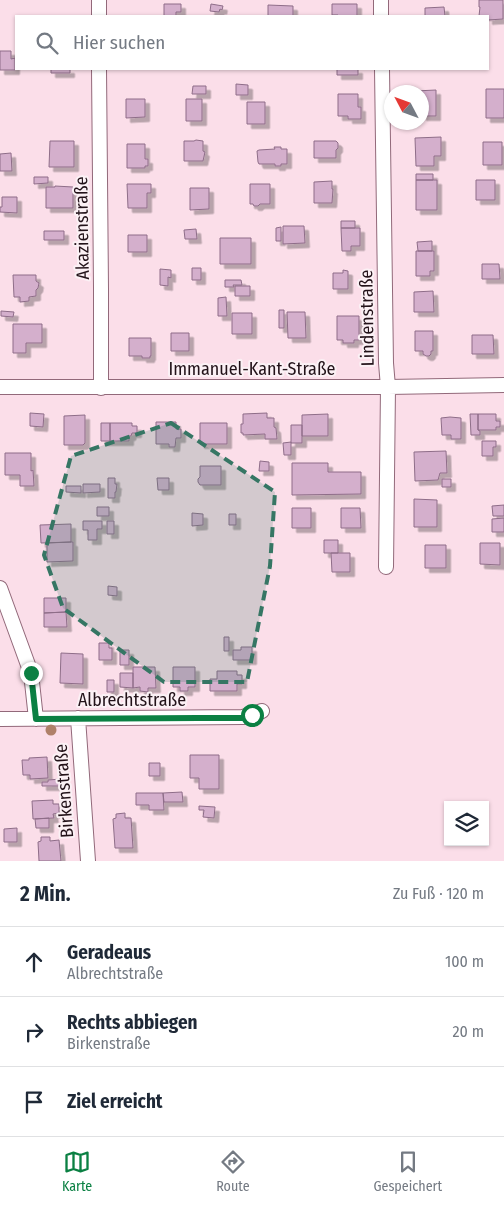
<!DOCTYPE html>
<html lang="de">
<meta charset="utf-8">
<style>
body{margin:0;font-family:"Fira Sans Condensed",sans-serif;background:#f2f2f3;color:#1f2937}
.controls{position:absolute;right:15px;bottom:15px;display:grid;overflow:hidden;border-radius:0px;box-shadow:0 1px 4px #0004}
.controls button{width:45px;height:45px;display:grid;place-items:center;padding:0;border:0;border-bottom:1px solid #e0e1e3;background:#fff;color:#1f2937;font:25px sans-serif}
.compass{position:absolute;left:384px;top:85px;width:45px;height:45px;border-radius:50%;background:#fff;box-shadow:0 1px 4px #0004;rotate:311deg}
.stop{position:absolute;width:15px;height:15px;margin:-11px;border:4px solid #0b8043;border-radius:50%;background:#fff}
.stop.end{background:#0b8043;border-color:#fff;box-shadow:0 1px 5px #0008}
.list{margin:0;padding:0;list-style:none}
h2{display:flex;justify-content:space-between;align-items:center;height:65px;margin:0;padding:0 20px;font-size:21px}
h2 small{font-size:16px;font-weight:400;color:#747a83}
.list li{display:grid;grid-template-columns:32px 1fr auto;gap:15px;align-items:center;box-sizing:border-box;height:70px;padding:0 20px;border-top:1px solid #e0e1e3}
.list b{display:block;font-size:19px;white-space:nowrap}
.list p{margin:0;font-size:16px;white-space:nowrap;color:#747a83}
.list em{font-size:16px;font-style:normal;color:#747a83}
.icon{flex:none;width:28px;height:28px;fill:none;stroke:currentColor;stroke-width:2;stroke-linecap:round;stroke-linejoin:round}
.map{position:relative;flex:none;width:504px;height:861px;overflow:hidden}
.search{position:absolute;background:#fff;box-shadow:0 1px 4px #0004;left:15px;right:15px;top:15px;height:55px;display:flex;align-items:center;gap:12px;box-sizing:border-box;padding:0 18px;border-radius:0px;color:#747a83;font-size:19px}
.sheet{height:275px;background:#fff}
nav{display:flex;justify-content:space-around;align-items:center;box-sizing:border-box;height:70px;border-top:1px solid #e0e1e3;background:#fff;font-size:14px;color:#747a83}
nav a{display:grid;justify-items:center;gap:2px}
nav .on{color:#0b8043}
.map>svg:first-child{display:block}
.building{fill:#d4afcc;stroke:#8e6d88;filter:url(#shadow)}
.lines{fill:none;stroke-linecap:round;stroke-linejoin:round}
.minor-casing{stroke:#92697a;stroke-width:16}
.minor{stroke:#fff;stroke-width:14}
.tree{fill:#af8069}
.route{stroke:#0b8043;stroke-width:6}
.marked{fill:#367664;fill-opacity:0.2;stroke:#367664;stroke-width:4;stroke-dasharray:10 6;stroke-linejoin:round}
.labels{text-anchor:middle;dominant-baseline:central;stroke-width:4;stroke-linejoin:round;paint-order:stroke}
.street-label{font-size:18px;fill:#221219;stroke:#fbf1f5}
</style>
<div class="map">
<svg width="504" height="861" viewBox="0 0 504 861">
<defs>
<filter id="shadow"><feDropShadow dx="4.5" dy="4.5" stdDeviation="0" flood-color="#0004"/></filter>
</defs>
<rect width="100%" height="100%" fill="#fbdee9"/>
<path class="building" d="M479 0H503V19L488 20V16H479L480 7H479Z
M164 4H181V12H176V16H164Z
M211 4 223 6 222 10 220 9 219 12 210 11Z
M332 4H357V16H338V15H332Z
M268 5 293 6V16H268Z
M444 7 445 16H425V8Z
M0 51H11V59L15 58V70H0Z
M51 69H70V73H51Z
M337 69H358V75H337Z
M236 84 248 85V95H236Z
M193 86H206V94H192Z
M486 89H504V118H486Z
M436 90V116H422V92H415V91Z
M338 94H358V107H361V119H348V116H338Z
M126 99H145V117L126 118Z
M186 99H202V121H186Z
M247 102H265V124H247Z
M441 137V156H434V166H416L415 138Z
M196 140 203 141V151L205 152 203 161H184V141H194Z
M50 141H74V167H49Z
M314 141H336L338 143V148L336 150V158H314Z
M483 142H502V165H483Z
M127 144H145V159H148V166H145V168H127Z
M274 147H281V149H287V164H281V166H275V164H259L258 162 257 151 259 150 275 149Z
M11 153 12 171H0V154Z
M416 174H433V180H416Z
M34 177H48V183L34 184Z
M416 180H437V210H416Z
M476 180H495V200H476Z
M332 181V189H333L332 203H314V182Z
M127 184H151V193H147V208H128Z
M250 184H270V204H260L258 206H254L253 204H250Z
M55 186 73 187V208H46V187H55Z
M190 188H209V209L190 210Z
M2 197H17V213L0 212V207H2Z
M341 221H355V228H341Z
M283 226H304L305 243 283 244Z
M281 227V241H276V228Z
M341 228H360V246H351V251H342Z
M196 229 197 239H185L184 230Z
M44 231H64V240H44Z
M128 235H147V252H128Z
M220 238H251V264H220Z
M432 241V251H418L417 242Z
M416 251H434V271H430V276H416Z
M482 264H499L500 279H482Z
M192 268H201V280H192Z
M160 269 171 270V278L168 277V286L160 285Z
M343 270 348 271V289H333V273H343Z
M13 275H36V281L39 283 38 288 36 290V296L29 297V301L20 302V297H14Z
M225 280H241L242 285H233L234 287H225Z
M235 286H250V296H235Z
M433 291 434 312H414V292Z
M226 297 227 316H218V298Z
M279 310H284V328H279Z
M1 311 14 312 13 317 1 316Z
M287 312H305L306 338H288Z
M232 313H252V334H232Z
M337 316H359V340H354V343H343V340H337Z
M13 324H42V343H26V353H13Z
M415 331H433V351H431V354L429 356H426L423 354V351H415Z
M171 333H189V351H171Z
M472 335H493L494 354H472Z
M129 338H151V356H150V358H142V356H129Z
M30 413 44 414 43 427 30 426Z
M267 413V418H274V427L276 428 277 439H265V434L243 435V433H241V424H243V414Z
M328 414V436H302V415Z
M470 414H478V430L480 431V435H471Z
M478 414H496V421H500V427H496V430H478Z
M85 415V443L83 445H64V416Z
M450 417 461 418V439H451V435H442L441 418Z
M156 422H176V429H181V438H176L175 447H169V444H156Z
M101 423H110V441H101Z
M110 423H132V426H137V433H132L131 436H129V441H110Z
M200 423H227V444H200Z
M291 425H302V443H291Z
M482 441H496V447H493V456H482Z
M291 442V455H284L283 443Z
M446 451 447 473H440L438 480 415 481 414 452Z
M5 453H31V471L33 470 34 486H20V475H5Z
M260 461 269 462V471H259Z
M292 463H328V472H361V494L292 495Z
M200 466H221V485H200L198 482V479L200 477Z
M108 478H115V484H117L116 492H115V498H108Z
M157 478H169V490H158Z
M442 479H451V487H442Z
M83 484H100V492L83 493Z
M66 486H81V493L66 492Z
M414 499 437 500V527H414Z
M504 505V516H493L492 506Z
M97 507H109V516H97Z
M292 508H311V528H292Z
M341 508H360L361 528H341Z
M192 513 203 514V525L192 526Z
M229 514H236V525H229Z
M504 518V532H492V519Z
M83 521H102V529H97V540H88V530H83Z
M107 521H114V534H107Z
M71 524V542L41 543 40 525Z
M324 540H338V553H324Z
M71 542H73V561L47 562V543Z
M480 543H500V565L480 564Z
M425 545H446V568H425Z
M331 553H350V572H332Z
M108 586 117 587V596L108 595Z
M44 598H66V612L44 613Z
M66 612 67 627H44V613Z
M224 637H229V651H224Z
M99 643H109V648H112V660H99Z
M241 647H252V660H233V650H241Z
M120 650H129V665H120Z
M61 653 83 654V684L60 683Z
M133 667H155L156 688H148V692L140 691V687L133 688Z
M173 667H195V687H188V691H180V687H173Z
M217 671H237V675H242V684H237V691H210V679H217Z
M120 673H133V688L120 687Z
M107 680H114V692H107Z
M190 755H219V789H199V778H190Z
M47 757 48 778 30 779V775H23L22 760H29V758Z
M149 763H160V776H149Z
M61 779 62 786H42V782H48V780Z
M182 792 183 802H164L163 793Z
M136 793H163L164 810H149V805H136Z
M53 800V804H59V813L53 814 54 818 33 819 32 801Z
M199 806 215 807 214 818 203 817 204 810H199Z
M125 813V818H131L133 848H115L113 819 116 818V814Z
M49 818V828H36L35 819Z
M17 828V842H4V829Z
M41 837H50V841L59 840 61 861H39L38 842 41 841Z"/>
<g class="lines">
<g class="minor-casing">
<path id="minor" d="M99 0V16
M381 0V16
M99 69 101 288V388
M382 69 386 363 388 387 386 567
M0 387H388L504 385
M0 588 31 673 36 719
M78 718 88 861
M0 719 243 717 262 711"/>
</g>
<use href="#minor" class="minor"/>
</g>
<circle class="tree" cx="51" cy="730" r="5.5"/>
<g class="lines">
<path class="route" d="M31 673 36 719 198 718H243L252 715"/>
</g>
<path class="marked" d="M171 423 275 492 270 566 247 682H164L63 608 44 555 71 456Z"/>
<g class="labels">
<g class="street-label">
<text transform="translate(82 228) rotate(-91)">Akazienstraße</text>
<text transform="translate(367 318) rotate(-91)">Lindenstraße</text>
<text x="252" y="369">Immanuel-Kant-Straße</text>
<text x="132" y="700">Albrechtstraße</text>
<text transform="translate(64 791) rotate(-94)">Birkenstraße</text>
</g>
</g>
</svg>
<div class="controls">
<button><svg class="icon" aria-label="layers" viewBox="0 0 24 24"><path d="M12 4l9 5-9 5-9-5zM3 14l9 5 9-5"/></svg></button>
</div>
<svg class="compass" viewBox="-18 -18 36 36"><path d="M0-13l5 13h-10z" fill="#e53935"/><path d="M0 13l5-13h-10z" fill="#747a83"/></svg>
<div class="stop" style="left:252px;top:715px"></div>
<div class="stop end" style="left:31px;top:673px"></div>
<div class="search"><svg class="icon" aria-label="search" viewBox="0 0 24 24"><circle cx="10" cy="10" r="6"/><path d="M15 15l6 6"/></svg>Hier suchen</div>
</div>
<section class="sheet">
<h2>2 Min.<small>Zu Fuß · 120 m</small></h2>
<ul class="list">
<li><svg class="icon" aria-label="ahead" viewBox="0 0 24 24"><path d="M12 20V5M6 11l6-6 6 6"/></svg><div><b>Geradeaus</b><p>Albrechtstraße</p></div><em>100 m</em></li>
<li><svg class="icon" aria-label="right" viewBox="0 0 24 24"><path d="M7 20v-9h11M14 6l5 5-5 5"/></svg><div><b>Rechts abbiegen</b><p>Birkenstraße</p></div><em>20 m</em></li>
<li><svg class="icon" aria-label="arrive" viewBox="0 0 24 24"><path d="M6 21V4h12l-3 4 3 4H6"/></svg><div><b>Ziel erreicht</b></div></li>
</ul>
</section>
<nav>
<a class="on"><svg class="icon" aria-label="map" viewBox="0 0 24 24"><path d="M3 6l6-2 6 2 6-2v14l-6 2-6-2-6 2zM9 4v14M15 6v14"/></svg>Karte</a>
<a><svg class="icon" aria-label="directions" viewBox="0 0 24 24"><path d="M12 3l9 9-9 9-9-9zM9 14v-3h6M13 9l2 2-2 2"/></svg>Route</a>
<a><svg class="icon" aria-label="saved" viewBox="0 0 24 24"><path d="M7 4h10v16l-5-4-5 4z"/></svg>Gespeichert</a>
</nav>
